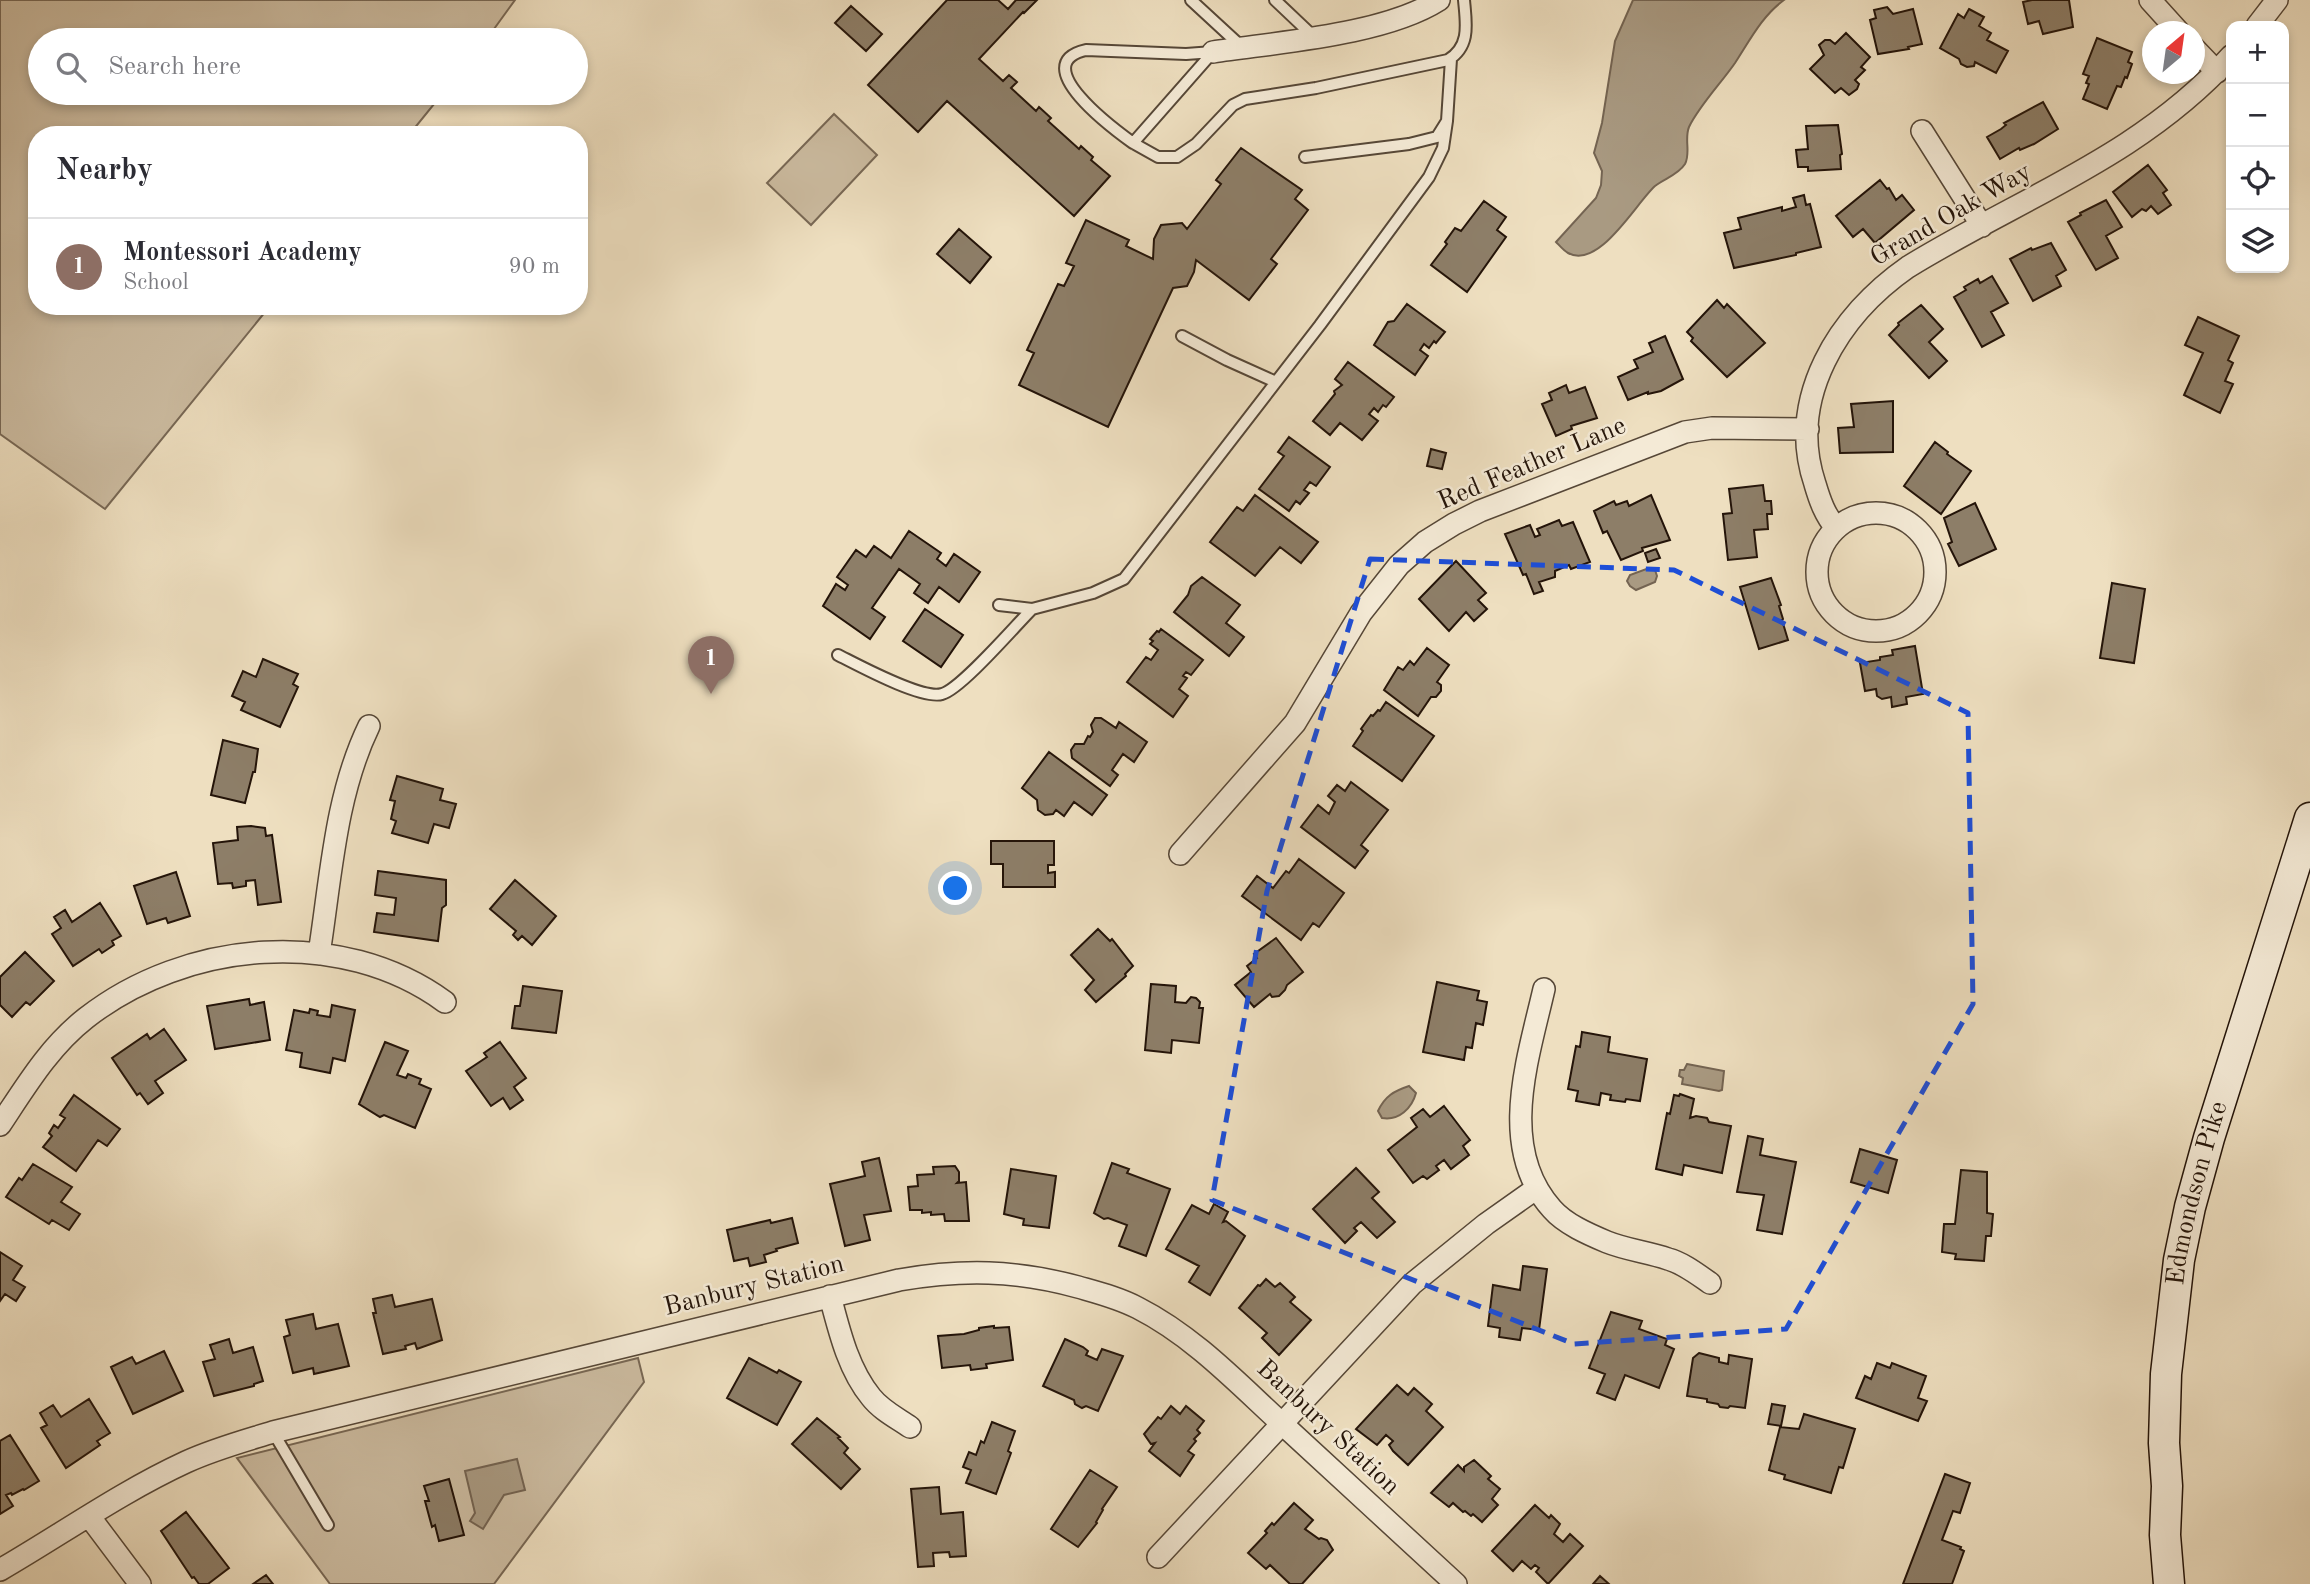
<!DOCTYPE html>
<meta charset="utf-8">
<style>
body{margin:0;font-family:"Old Standard TT",serif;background:#f2f2f3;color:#2b2b33}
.controls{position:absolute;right:21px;top:21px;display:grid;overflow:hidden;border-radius:14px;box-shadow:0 4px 10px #0003}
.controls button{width:63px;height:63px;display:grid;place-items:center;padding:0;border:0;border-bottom:2px solid #e1e1e2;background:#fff;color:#2b2b33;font:35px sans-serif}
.compass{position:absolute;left:2142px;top:21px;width:63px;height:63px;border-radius:50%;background:#fff;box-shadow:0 4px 10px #0003;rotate:29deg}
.you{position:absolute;left:956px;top:889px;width:24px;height:24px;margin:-18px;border:5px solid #fff;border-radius:50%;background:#1a73e8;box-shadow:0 0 0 10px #1a73e833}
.badge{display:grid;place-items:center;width:46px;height:46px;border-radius:50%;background:#ea580c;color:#fff;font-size:23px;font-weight:700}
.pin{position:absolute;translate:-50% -58px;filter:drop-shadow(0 2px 4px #0008)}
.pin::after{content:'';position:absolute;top:37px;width:24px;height:21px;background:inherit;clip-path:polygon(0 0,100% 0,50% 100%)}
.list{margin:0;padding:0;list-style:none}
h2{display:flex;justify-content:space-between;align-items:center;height:91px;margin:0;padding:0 28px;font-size:30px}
h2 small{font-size:23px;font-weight:400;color:#7c7c81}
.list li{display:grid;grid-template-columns:46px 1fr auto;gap:21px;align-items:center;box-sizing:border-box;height:98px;padding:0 28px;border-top:2px solid #e1e1e2}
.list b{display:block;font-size:26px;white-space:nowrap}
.list p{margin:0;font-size:23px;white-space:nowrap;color:#7c7c81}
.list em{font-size:23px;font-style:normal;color:#7c7c81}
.icon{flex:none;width:38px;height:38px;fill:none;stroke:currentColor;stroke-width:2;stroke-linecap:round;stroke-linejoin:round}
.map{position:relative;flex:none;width:2310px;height:1584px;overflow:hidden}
.search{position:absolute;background:#fff;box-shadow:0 4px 10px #0003;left:28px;top:28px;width:560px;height:77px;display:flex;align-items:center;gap:18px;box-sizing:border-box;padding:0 24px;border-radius:38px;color:#7c7c81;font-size:26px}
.panel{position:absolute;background:#fff;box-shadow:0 4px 10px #0003;left:28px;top:126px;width:560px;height:189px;border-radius:28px}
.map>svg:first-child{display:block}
.green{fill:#ccbca1;stroke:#786855;stroke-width:2}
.water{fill:#a99a82;stroke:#746452;stroke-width:2}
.building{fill:#8d7e68;stroke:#241409;stroke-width:2}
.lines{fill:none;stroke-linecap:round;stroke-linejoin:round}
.service-casing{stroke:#564737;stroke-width:14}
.minor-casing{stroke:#564737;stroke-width:24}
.secondary-casing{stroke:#241409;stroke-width:33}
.service{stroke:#f4ead6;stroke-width:10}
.minor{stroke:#f4ead6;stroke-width:21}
.secondary{stroke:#f4ead6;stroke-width:30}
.marked{fill:none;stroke:#1d4ed8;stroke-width:5;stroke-dasharray:14 9;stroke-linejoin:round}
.labels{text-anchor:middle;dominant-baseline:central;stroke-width:5;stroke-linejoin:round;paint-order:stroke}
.street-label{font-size:26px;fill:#241409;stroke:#f4ead6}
</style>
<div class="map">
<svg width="2310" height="1584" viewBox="0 0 2310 1584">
<rect width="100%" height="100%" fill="#eedfc0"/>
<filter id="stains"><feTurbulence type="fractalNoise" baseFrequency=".00286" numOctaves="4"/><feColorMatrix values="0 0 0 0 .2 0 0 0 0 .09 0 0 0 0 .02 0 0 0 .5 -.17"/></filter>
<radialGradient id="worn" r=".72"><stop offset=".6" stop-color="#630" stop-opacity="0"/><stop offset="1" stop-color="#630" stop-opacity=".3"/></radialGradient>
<path class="green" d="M0 0H515L486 40H40V93H443L409 135H37V306H270L105 509 0 434Z
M834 114 877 155 811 225 767 183Z
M638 1358 644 1382 494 1584H330L237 1458Z"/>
<path class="water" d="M1633 0H1784C1762 16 1750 40 1735 63 1722 82 1699 106 1689 127 1684 139 1691 153 1685 164 1678 175 1665 178 1655 186 1636 203 1599 270 1568 253 1564 251 1559 245 1556 242L1596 198 1601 185 1602 171 1594 153 1602 123 1615 41Z
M1649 568 1655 570 1657 576 1655 582 1636 590 1630 586 1627 581 1630 575Z
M1687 1064 1724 1071 1722 1090 1719 1091 1682 1084 1683 1078 1679 1076 1680 1070H1684Z
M1409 1086 1416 1093C1412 1108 1399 1121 1382 1118L1378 1111C1385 1096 1394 1091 1409 1086Z
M517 1459 525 1490 504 1495 483 1529 470 1521 475 1513 465 1471Z"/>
<path class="building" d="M947 0H998L1008 9 1016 0H1037L1024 13 1023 12 979 59 1003 81 1009 75 1017 82 1011 88 1036 111 1039 107 1051 118 1048 121 1079 149 1081 146 1093 157 1091 160 1110 176 1074 216 947 101 918 132 868 85Z
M2032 0H2069L2073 27 2043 34 2039 21 2028 24 2023 2Z
M851 6 882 34 866 51 835 23Z
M1887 7 1893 14 1913 9 1922 44 1908 47 1909 49 1878 54 1870 20 1876 18 1874 10Z
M1969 9 1984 17 1979 26 1991 33 1987 40 2008 51 1996 73 1975 62 1974 66 1967 67 1961 64 1959 59 1940 48 1958 14 1964 18Z
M1846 33 1870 57 1861 67 1865 70 1855 80 1859 84 1857 89 1849 95 1841 88 1835 93 1810 69 1824 55 1819 45 1825 40H1830L1835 44Z
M2097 38 2132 52 2128 62 2132 64 2127 78 2125 77 2121 87 2117 86 2107 109 2083 99 2089 84 2086 83 2089 76 2083 74Z
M2043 102 2058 129 2034 144 2020 150 2019 148 2000 159 1987 137 2001 129 2006 125 2004 123Z
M1838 125 1842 154 1840 155 1841 169 1808 171V167H1798L1796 150 1808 149 1806 126Z
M1241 148 1302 190 1295 199 1308 210 1271 259 1277 264 1249 300 1196 260 1194 272 1187 286 1173 288 1108 427 1019 385 1034 353 1027 350 1058 284 1064 286 1074 266 1066 263 1086 220 1129 240 1126 246 1153 259 1154 239 1161 225 1182 223 1187 229 1221 184 1216 180Z
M2148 165 2167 190 2163 193 2171 205 2158 214 2151 206 2146 211 2142 209 2132 217 2113 192Z
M1880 180 1887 189 1889 188 1896 200 1902 195 1914 210 1875 243 1863 229 1853 237 1836 216Z
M1804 195 1806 205 1810 204 1821 247 1796 253V255L1734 268 1724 233 1741 229 1738 218 1782 207V211L1796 207 1793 198Z
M2106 200 2122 227 2106 236 2118 258 2096 270 2068 222 2081 215 2080 213Z
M1484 201 1506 217 1497 230 1506 237 1467 292 1431 265 1447 244 1445 242 1455 228 1461 231Z
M959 229 991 257 970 283 937 254Z
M2051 243 2066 270 2056 276 2061 286 2033 301 2010 259 2031 248 2032 250Z
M1992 276 2008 303 1991 312 2004 335 1982 347 1954 297 1966 290 1964 287 1978 279 1980 283Z
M1717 300 1724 308 1727 304 1765 343 1727 377 1691 341 1693 338 1687 332Z
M1407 304 1445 332 1436 343 1434 341 1429 348 1424 344 1420 350 1428 356 1415 375 1374 345 1388 322 1394 321Z
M1921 305 1943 329 1929 342 1947 361 1929 378 1889 335 1899 325 1898 323Z
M2198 317 2239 336 2228 360 2233 363 2225 381 2233 384 2220 413 2184 395 2203 353 2185 345Z
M1665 336 1683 379 1661 391 1648 394V392L1628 400 1618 377 1638 368 1634 360 1653 352 1649 343Z
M1348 362 1394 397 1386 407 1383 405 1378 412 1374 408 1369 414 1378 421 1362 440 1340 423 1330 435 1313 421 1335 394 1334 391 1342 385 1335 379Z
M1566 385 1569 393 1585 387 1597 418 1571 426 1572 429 1556 436 1542 404 1552 400 1549 393Z
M1893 401V452L1840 453 1838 428 1854 427 1851 404Z
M1289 437 1330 467 1316 486 1310 482 1304 490 1309 493 1300 504 1296 501 1289 511 1259 489 1284 456 1278 452Z
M1935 442 1948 452 1947 454 1971 471 1941 514 1904 486Z
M1431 449 1446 453 1442 469 1427 466Z
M1763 485 1765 501H1771L1772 514H1767L1768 529 1754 530 1757 557 1728 560 1723 514 1732 513 1729 489Z
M1255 495 1318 542 1301 563 1280 547 1255 576 1210 542 1237 507 1243 511Z
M1651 495 1670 540 1642 548 1643 551 1621 560 1607 531 1603 533 1594 511 1614 501 1616 505 1627 501 1629 506Z
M1975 503 1996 549 1959 566 1948 544 1952 542 1944 518Z
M1559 520 1562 526 1573 522 1590 562 1571 569 1569 565 1555 571V577L1539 582 1543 591 1534 594 1526 574 1523 575 1505 534 1530 525 1535 537 1540 535 1537 529Z
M909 531 941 553 937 559 946 566 954 554 980 572 959 602 939 587 928 603 914 593 920 584 899 569 872 608 885 617 870 639 823 606 836 584 845 590 848 585 837 577 856 550 866 557 874 546 891 558Z
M1656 549 1660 558 1648 562 1645 553Z
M1456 561 1486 593 1478 600 1487 609 1474 621 1466 612 1449 631 1419 599Z
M1202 577 1240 605 1226 623 1244 637 1229 656 1174 612 1188 595 1191 586Z
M1771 578 1781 605 1779 606 1783 619 1782 620 1788 640 1759 649 1740 587Z
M2112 583 2145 589 2134 663 2100 658Z
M925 609 963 635 941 667 903 641Z
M1161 629 1203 660 1191 675 1186 672 1183 676 1187 678 1179 689 1188 696 1173 717 1127 682 1146 657 1151 660 1158 650 1150 644 1153 641 1150 639 1157 631 1159 632Z
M1915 646 1923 694 1906 697 1907 704 1892 707 1891 697 1882 699 1877 696 1876 689 1865 691 1860 663 1880 660V657L1893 655 1892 650Z
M1427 648 1449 665 1437 682 1441 685V691L1436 697H1431L1418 716 1384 690 1398 667 1403 670 1410 661 1414 665Z
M263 659 298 674 293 684 298 687 280 727 241 710 245 702 232 696 243 671 256 677Z
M1386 702 1434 736 1402 781 1353 746 1363 731 1361 729 1371 715 1373 716 1378 710 1380 711Z
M1095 718H1101L1116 728 1119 722 1147 742 1134 762 1123 754 1112 770 1118 775 1110 786 1072 758 1071 750 1075 744H1084L1088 736 1090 737 1093 732 1091 725Z
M223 740 258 749 255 772H253L245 803 211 795Z
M1049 752 1107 795 1092 815 1074 802 1064 816 1056 810 1053 814 1045 815 1038 810 1037 800 1022 788Z
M397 776 443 789 440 800 456 804 449 828 434 824 428 843 392 833 396 821 391 819 395 801 390 800Z
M1351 782 1388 810 1361 845 1368 851 1355 868 1301 827 1318 805 1329 814 1335 802 1328 796 1337 785 1345 791Z
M251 826 265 828 266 836 272 835 281 902 258 905 255 880 246 881V886L233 888 232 883 218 884 213 843 238 840 237 827Z
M991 841H1054V865H1048V873L1055 872V887H1003V864H991Z
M1299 859 1344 893 1319 927 1313 923 1301 940 1242 896 1257 876 1273 888 1286 871 1289 873Z
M378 871 446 880V905L442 908 438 941 374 932 377 913 394 915 396 898 375 895Z
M176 872 190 916 168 923 166 918 147 924 134 886Z
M515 880 556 916 532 945 522 936 518 940 513 935 516 931 490 909Z
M100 903 121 936 112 941 114 945 102 953 99 949 73 966 52 934 61 928 54 917 65 910 72 922Z
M1098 929 1110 941 1112 939 1133 966 1125 974 1126 976 1096 1002 1085 990 1094 980 1071 955Z
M1276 938 1303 972 1287 985 1285 990 1279 996 1272 997 1270 994 1254 1007 1235 985 1251 972 1247 966 1257 958 1254 954Z
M25 952 54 981 30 1005 26 1002 12 1017 0 1005V977Z
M1437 982 1479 991 1477 1000 1487 1002 1483 1025 1476 1023 1472 1048 1466 1047 1464 1060 1423 1052Z
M1151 984 1176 986 1175 1002 1186 1003 1191 997 1196 998 1200 1002 1199 1008H1203L1199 1043 1172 1040 1171 1053 1145 1050Z
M523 986 562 991 556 1033 512 1028 515 1006H520Z
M249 999 250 1005 264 1002 270 1040 215 1049 207 1006Z
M332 1005 355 1010 345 1061 333 1058 330 1073 300 1067 302 1053 286 1050 294 1010 309 1013 310 1009 318 1011 317 1015 330 1017Z
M164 1029 186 1060 155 1081 163 1093 148 1104 140 1093 137 1095 112 1058 147 1034 150 1039Z
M1582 1032 1610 1037 1608 1052 1647 1059 1640 1101 1626 1099 1625 1102 1610 1100 1611 1095 1601 1093 1599 1105 1576 1101 1578 1091 1568 1089 1576 1046 1580 1047Z
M385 1042 408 1051 397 1075 406 1078 408 1074 421 1079 419 1084 431 1089 415 1128 384 1115 380 1117 359 1104Z
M500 1042 526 1078 514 1087 523 1100 510 1109 503 1098 491 1106 466 1071 487 1057 484 1053Z
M1680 1094 1694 1099 1690 1118 1696 1116 1707 1118 1709 1122 1731 1126 1722 1173 1684 1165 1682 1175 1656 1169 1667 1113 1670 1114 1674 1095 1679 1096Z
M74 1095 120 1129 107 1146 98 1140 76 1171 43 1147 52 1136 49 1133 54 1125 58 1128 65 1118 60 1115Z
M1444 1106 1470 1140 1463 1146 1469 1155 1451 1169 1444 1160 1436 1166 1439 1170 1427 1179 1423 1176 1413 1183 1388 1150 1417 1127 1411 1118 1423 1109 1430 1117Z
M1748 1136 1763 1139 1760 1155 1796 1162 1782 1234 1757 1230 1764 1195 1737 1192Z
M1860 1149 1897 1160 1888 1193 1851 1182Z
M879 1158 891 1211 864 1215 870 1240 845 1246 830 1184 865 1176 862 1162Z
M1112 1163 1129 1169 1127 1173 1170 1189 1146 1256 1119 1246 1127 1225 1108 1218 1104 1219 1094 1213Z
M33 1164 72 1187 61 1202 80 1214 69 1230 52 1220 49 1224 6 1197 19 1178 22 1180Z
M955 1166 959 1172V1181L957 1183 966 1182 969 1221H945L944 1214 931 1215V1212L922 1213V1210H910L908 1187 918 1186 917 1175 934 1174 933 1167Z
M1356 1168 1379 1192 1372 1198 1395 1222 1377 1238 1361 1222 1354 1228 1357 1231 1345 1243 1313 1209Z
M1011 1169 1056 1176 1049 1228 1023 1225 1024 1219 1004 1214Z
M1961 1170 1987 1172V1213L1993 1214 1991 1236H1986L1984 1261 1955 1259 1956 1254 1942 1252 1944 1224H1955Z
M1214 1204 1228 1212 1223 1222 1226 1221 1245 1236 1210 1295 1189 1282 1199 1266 1166 1249 1192 1205 1209 1214Z
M792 1218 798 1243 776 1249 777 1251 764 1255 766 1262 750 1266 748 1258 734 1261 727 1230 770 1220 771 1223Z
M0 1252 22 1266 13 1280 25 1287 16 1301 5 1294 0 1301Z
M1523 1266 1547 1269 1539 1330 1522 1328 1520 1340 1499 1337 1500 1328 1488 1326 1493 1285 1520 1290Z
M1266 1279 1275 1287 1280 1283 1295 1297 1290 1302 1311 1320 1279 1355 1262 1338 1267 1333 1239 1308 1258 1285 1260 1286Z
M392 1295 395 1307 432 1299 442 1340 417 1349 415 1343 405 1346 406 1349 383 1354 373 1313H376L373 1299Z
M1611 1312 1642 1321 1639 1329 1667 1339 1665 1345 1674 1349 1659 1388 1625 1375 1615 1400 1597 1393 1605 1374 1589 1368Z
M313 1314 316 1329 338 1324 349 1366 314 1374 313 1368 293 1373 284 1337 290 1335 286 1320Z
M994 1326V1328L1009 1327 1013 1360 986 1364 987 1368 971 1370 970 1365 942 1368 938 1336 964 1334 979 1330V1328Z
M229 1339 233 1353 253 1347 263 1381 254 1384V1386L214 1396 203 1362 215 1359 210 1345Z
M1065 1339 1083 1347 1088 1351 1086 1355 1097 1360 1102 1349 1123 1356 1098 1411 1086 1406 1082 1408 1075 1404 1074 1400 1043 1386Z
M164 1351 183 1391 133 1414 111 1367 132 1357 136 1364Z
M1699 1353 1719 1358V1362L1728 1364 1729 1355 1752 1359 1745 1408 1730 1406 1728 1408 1720 1407 1718 1404 1707 1402V1399L1687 1396 1693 1358Z
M749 1358 777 1373 779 1370 801 1382 777 1425 727 1398Z
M1877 1363 1890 1368 1892 1363 1926 1376 1918 1398 1927 1401 1918 1421 1856 1398 1865 1376 1871 1379Z
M1397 1385 1408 1395 1414 1388 1432 1404 1426 1411 1443 1427 1408 1465 1393 1451 1389 1445 1393 1441 1386 1435 1377 1445 1356 1429Z
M89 1399 110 1433 97 1441 100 1445 66 1468 41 1428 47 1425 40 1413 53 1405 61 1417Z
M1772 1404 1785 1406 1781 1426 1768 1424Z
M1171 1406 1180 1414 1186 1406 1204 1421 1197 1430 1200 1433 1194 1439 1196 1441 1188 1451 1194 1455 1180 1476 1149 1451 1155 1443 1151 1444 1144 1434 1158 1417 1161 1419Z
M1804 1414 1855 1429 1843 1468 1839 1467 1831 1493 1784 1479 1785 1475 1769 1470 1780 1427 1799 1429Z
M817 1418 840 1437 838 1438 848 1448 844 1453 860 1469 841 1489 792 1444Z
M992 1422 1015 1431 1008 1451 1011 1453 996 1494 966 1483 971 1470 963 1467 969 1452 976 1455 981 1441 984 1443Z
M10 1435 39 1481 24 1490 23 1489 12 1495 11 1493 6 1495 13 1506 0 1514V1441Z
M1474 1460 1491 1476 1488 1479 1500 1489 1492 1499 1498 1505 1482 1522 1473 1514 1471 1516 1465 1511 1463 1512 1453 1503 1449 1507 1431 1493 1458 1465 1464 1471V1467Z
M1090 1470 1117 1487 1102 1509 1103 1510 1096 1522 1097 1523 1078 1547 1051 1529Z
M1945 1474 1970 1483 1960 1513 1953 1511 1942 1540 1961 1547 1960 1549 1964 1551 1952 1584H1903Z
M449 1479 464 1535 439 1541 435 1525 432 1527 425 1501H429L424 1486Z
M939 1487 941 1514 963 1512 966 1556 950 1557 949 1552 933 1553 934 1566 918 1567 911 1489Z
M1294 1503 1313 1520 1305 1529 1319 1539 1321 1538 1327 1540 1333 1550 1302 1584H1290L1270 1565 1266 1569 1248 1553 1267 1533 1265 1531 1272 1523 1274 1525Z
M1535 1505 1549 1518 1551 1515 1560 1524 1554 1534 1563 1542 1570 1534 1583 1546 1548 1584 1536 1572 1539 1568 1535 1565 1531 1569 1522 1561 1513 1571 1492 1551Z
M186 1512 229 1568 208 1584H199L194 1577 192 1578 161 1531Z
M266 1575 273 1584H253Z
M1600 1576 1609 1584H1593Z"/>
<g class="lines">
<g class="service-casing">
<path id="service" d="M1191 0 1243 48
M1275 0 1314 37
M1086 50 1186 54 1213 52 1133 143C1115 130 1025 64 1086 50Z
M1133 143 1158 157H1177L1196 144 1233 105 1245 99 1316 88 1448 60C1471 46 1466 23 1464 0
M1305 157 1409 144 1437 137 1447 121 1451 59
M1182 336 1227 360 1276 382
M999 605 1032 609 1093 593 1124 579 1320 325 1429 177 1443 148 1447 121
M838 655C858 665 922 700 942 694 961 689 1015 626 1032 609
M273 1432 328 1525"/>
</g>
<g class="minor-casing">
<path id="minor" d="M2150 0 2179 32
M2257 26 2277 0
M2194 48 2217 72
M1213 52C1279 42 1384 35 1439 0
M1922 131 1982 226
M1817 572a59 59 0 1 1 118 0a59 59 0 1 1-118 0Z
M1836 528C1825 515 1820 501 1815 484 1786 398 1839 315 1908 267 2020 198 2141 156 2231 56
M1180 854 1295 723 1361 613 1399 565 1425 542 1454 524 1480 511 1685 432 1712 428 1808 429
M319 954C331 878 335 796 369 726
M1544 989C1528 1059 1497 1148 1552 1209 1565 1224 1588 1234 1607 1242 1627 1250 1648 1252 1668 1259 1683 1263 1697 1274 1710 1283
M0 1125C26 1086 49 1047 86 1018 186 940 341 926 445 1002
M830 1296C839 1330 848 1369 871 1397 881 1410 897 1418 910 1427
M89 1516 140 1584
M1158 1557 1412 1284 1486 1224 1537 1188
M0 1570C62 1534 121 1492 186 1462 214 1449 244 1441 273 1432L899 1280C963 1269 1015 1270 1078 1287 1099 1293 1119 1298 1138 1308 1197 1338 1243 1389 1291 1432 1346 1483 1401 1533 1456 1584"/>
</g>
<g class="secondary-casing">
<g id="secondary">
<path id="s1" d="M2169 1584 2165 1535 2167 1486 2164 1443 2166 1374 2179 1260 2190 1207 2209 1138 2310 818"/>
</g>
</g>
<use href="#service" class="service"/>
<use href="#minor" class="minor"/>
<use href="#secondary" class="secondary"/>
</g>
<path class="marked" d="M1370 559 1674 570 1968 713 1973 1004 1786 1329 1574 1344 1212 1200 1267 891Z"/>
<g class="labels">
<g class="street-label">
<text transform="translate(1951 215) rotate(-30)">Grand Oak Way</text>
<text transform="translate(1532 464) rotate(-23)">Red Feather Lane</text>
<text stroke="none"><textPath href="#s1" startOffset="394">Edmondson Pike</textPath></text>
<text transform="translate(754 1286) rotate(-14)">Banbury Station</text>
<text transform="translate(1328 1428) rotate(43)">Banbury Station</text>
</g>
</g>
<rect width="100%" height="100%" filter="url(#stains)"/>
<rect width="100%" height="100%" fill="url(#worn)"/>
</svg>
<div class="controls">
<button>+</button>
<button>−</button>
<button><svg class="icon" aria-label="locate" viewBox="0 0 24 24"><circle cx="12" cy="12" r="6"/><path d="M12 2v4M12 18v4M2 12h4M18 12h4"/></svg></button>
<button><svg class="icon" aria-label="layers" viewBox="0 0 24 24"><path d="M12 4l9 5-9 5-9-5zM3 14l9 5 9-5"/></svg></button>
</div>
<svg class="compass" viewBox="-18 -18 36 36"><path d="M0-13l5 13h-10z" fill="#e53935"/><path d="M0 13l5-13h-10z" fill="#7c7c81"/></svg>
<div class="you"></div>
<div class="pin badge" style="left:711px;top:694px;background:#8d6e63">1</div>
<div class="search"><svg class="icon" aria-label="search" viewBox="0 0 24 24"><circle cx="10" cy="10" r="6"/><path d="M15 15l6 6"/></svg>Search here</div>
<section class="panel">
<h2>Nearby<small></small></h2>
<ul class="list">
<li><span class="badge" style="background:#8d6e63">1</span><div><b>Montessori Academy</b><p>School</p></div><em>90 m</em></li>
</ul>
</section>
</div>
